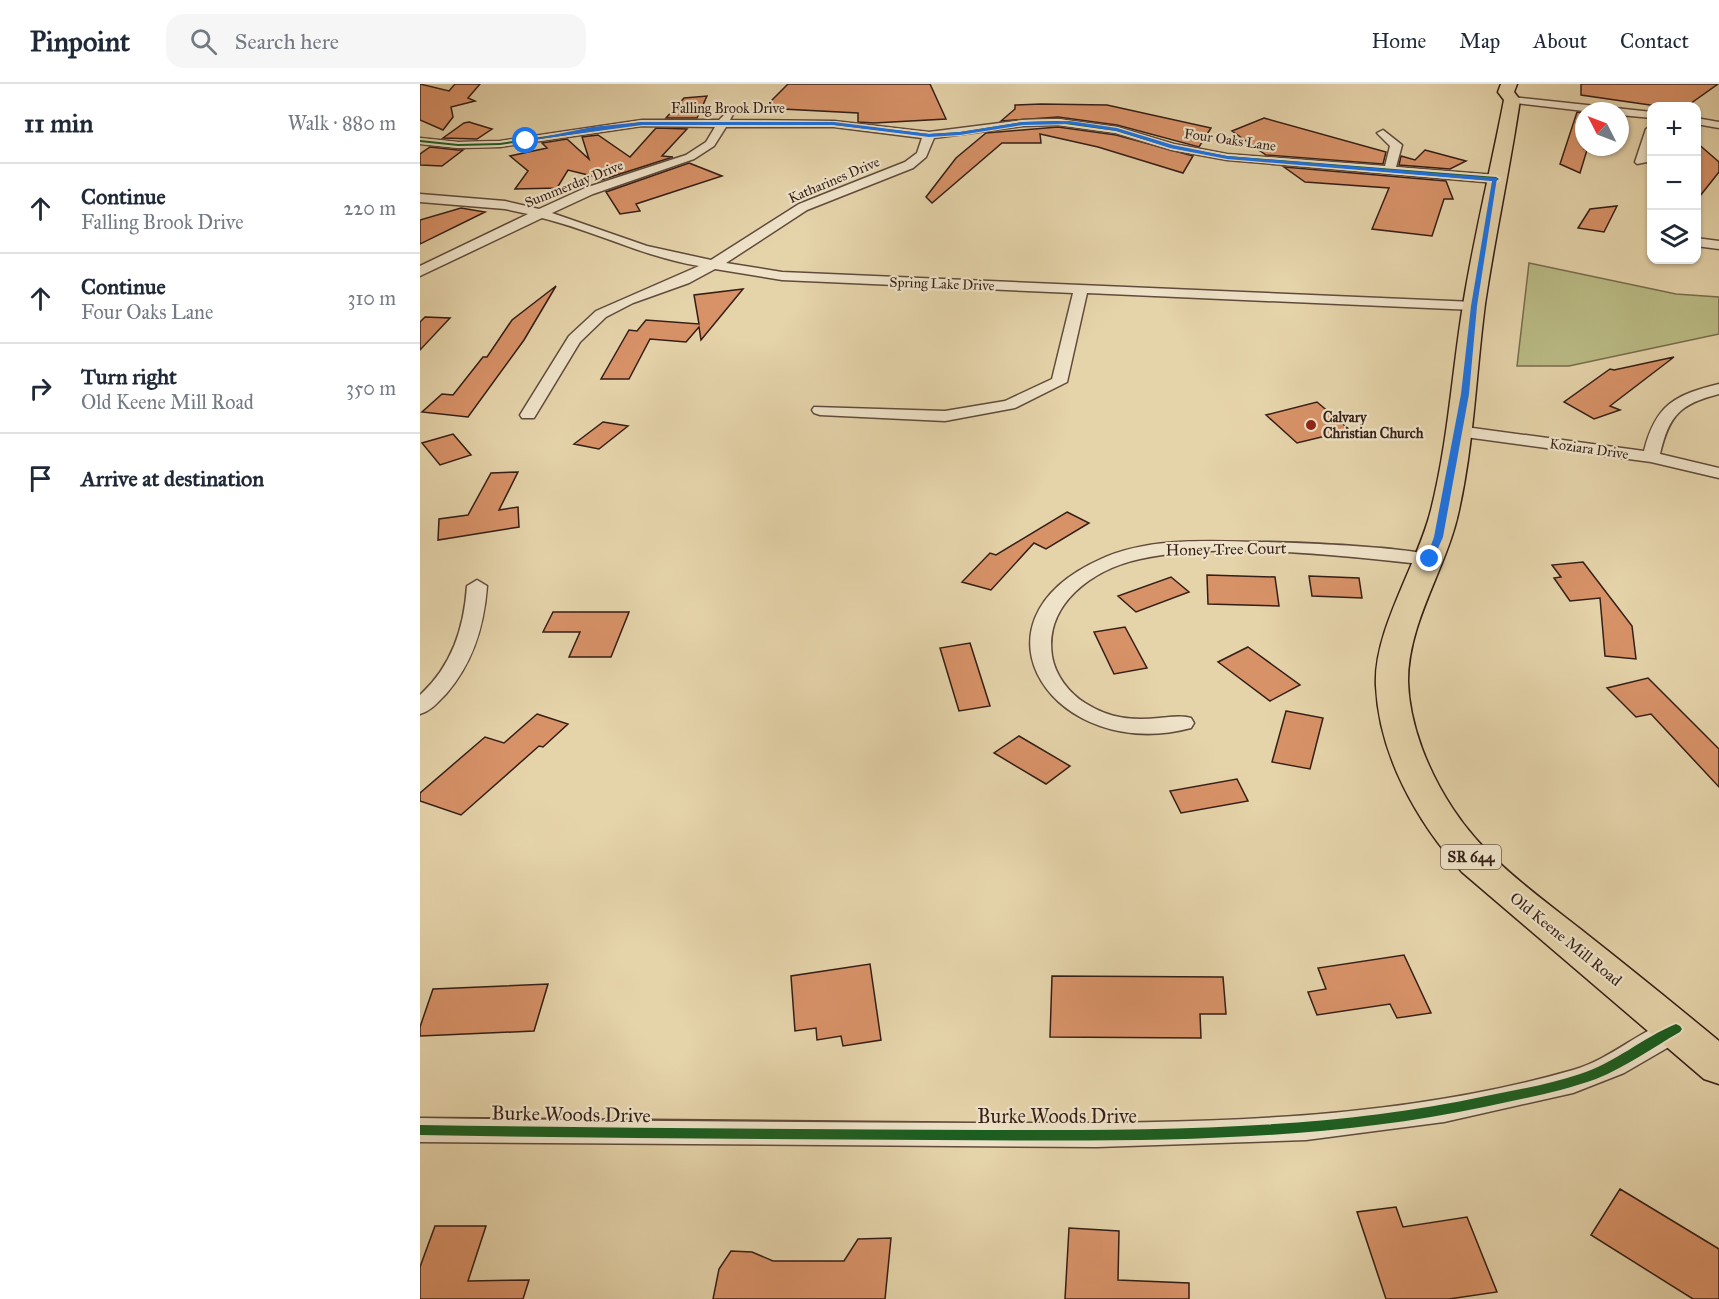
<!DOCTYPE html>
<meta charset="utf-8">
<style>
body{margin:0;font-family:"IM FELL Great Primer",serif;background:#f6f6f7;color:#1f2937}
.controls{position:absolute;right:18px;top:18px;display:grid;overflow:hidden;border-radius:12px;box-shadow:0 2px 4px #0004}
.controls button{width:54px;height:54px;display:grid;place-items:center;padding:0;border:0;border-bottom:2px solid #e0e1e3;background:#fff;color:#1f2937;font:30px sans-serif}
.compass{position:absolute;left:1155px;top:18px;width:54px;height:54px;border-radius:50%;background:#fff;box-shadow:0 2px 4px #0004;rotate:312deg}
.stop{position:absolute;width:18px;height:18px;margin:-14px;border:4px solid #1a73e8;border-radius:50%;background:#fff}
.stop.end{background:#1a73e8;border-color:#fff;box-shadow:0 2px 6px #0008}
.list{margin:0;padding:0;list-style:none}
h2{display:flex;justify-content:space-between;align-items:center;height:78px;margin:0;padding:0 24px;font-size:26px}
h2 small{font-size:20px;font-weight:400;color:#747a83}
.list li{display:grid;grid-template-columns:39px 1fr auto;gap:18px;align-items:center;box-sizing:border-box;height:90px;padding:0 24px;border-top:2px solid #e0e1e3}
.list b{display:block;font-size:22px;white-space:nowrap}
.list p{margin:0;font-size:20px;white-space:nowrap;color:#747a83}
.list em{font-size:20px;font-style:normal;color:#747a83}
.icon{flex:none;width:33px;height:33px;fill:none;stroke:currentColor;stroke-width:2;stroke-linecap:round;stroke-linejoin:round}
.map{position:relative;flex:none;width:1299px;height:1215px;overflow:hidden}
header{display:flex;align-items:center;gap:36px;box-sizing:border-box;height:84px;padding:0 30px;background:#fff;border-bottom:2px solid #e0e1e3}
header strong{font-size:28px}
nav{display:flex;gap:33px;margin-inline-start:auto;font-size:21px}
.search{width:420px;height:54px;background:#f6f6f7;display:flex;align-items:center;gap:15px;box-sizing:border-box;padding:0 21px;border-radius:18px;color:#747a83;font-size:22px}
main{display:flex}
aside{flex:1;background:#fff}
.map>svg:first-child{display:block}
.green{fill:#babb85;stroke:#776c4e;stroke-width:1.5}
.building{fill:#d89268;stroke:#341e16;stroke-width:1.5}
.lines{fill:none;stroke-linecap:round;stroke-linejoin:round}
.street-casing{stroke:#604b3b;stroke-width:3}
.primary-casing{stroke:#341e16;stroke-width:3}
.street{fill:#eee2c8;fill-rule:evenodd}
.primary{fill:#e5d3aa;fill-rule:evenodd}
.cycleway-casing{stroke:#eee2c8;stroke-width:4}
.cycleway{fill:#1b5e20;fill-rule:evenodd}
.route{fill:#1a73e8}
.poi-dot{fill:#8f2418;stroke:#eee2c8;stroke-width:2}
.labels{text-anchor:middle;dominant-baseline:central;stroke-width:4.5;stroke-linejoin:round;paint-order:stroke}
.far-street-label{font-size:14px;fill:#341e16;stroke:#eee2c8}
.far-poi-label{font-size:14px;font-weight:bold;fill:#341e16;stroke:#eee2c8;text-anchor:start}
.shield{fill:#eee2c8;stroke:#6c594b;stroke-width:1.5}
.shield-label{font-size:15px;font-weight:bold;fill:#341e16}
.street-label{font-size:16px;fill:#341e16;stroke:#eee2c8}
.near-street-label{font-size:20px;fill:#341e16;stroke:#eee2c8}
</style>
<header>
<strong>Pinpoint</strong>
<div class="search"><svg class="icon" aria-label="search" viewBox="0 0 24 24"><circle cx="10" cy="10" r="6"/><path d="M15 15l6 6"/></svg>Search here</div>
<nav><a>Home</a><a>Map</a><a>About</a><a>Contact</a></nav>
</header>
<main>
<aside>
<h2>11 min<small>Walk · 880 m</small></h2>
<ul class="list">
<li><svg class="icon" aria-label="ahead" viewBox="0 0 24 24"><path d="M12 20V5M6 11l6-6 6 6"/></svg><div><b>Continue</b><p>Falling Brook Drive</p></div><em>220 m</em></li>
<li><svg class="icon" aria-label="ahead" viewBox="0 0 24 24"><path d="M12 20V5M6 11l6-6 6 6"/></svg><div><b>Continue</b><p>Four Oaks Lane</p></div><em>310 m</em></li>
<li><svg class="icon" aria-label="right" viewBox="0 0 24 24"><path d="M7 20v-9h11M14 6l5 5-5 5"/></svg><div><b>Turn right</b><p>Old Keene Mill Road</p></div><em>350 m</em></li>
<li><svg class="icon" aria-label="arrive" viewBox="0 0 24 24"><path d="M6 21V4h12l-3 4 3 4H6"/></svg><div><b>Arrive at destination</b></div></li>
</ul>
</aside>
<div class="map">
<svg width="1299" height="1215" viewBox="0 0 1299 1215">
<rect width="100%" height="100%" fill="#e5d3aa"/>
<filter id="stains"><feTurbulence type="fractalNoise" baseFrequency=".00333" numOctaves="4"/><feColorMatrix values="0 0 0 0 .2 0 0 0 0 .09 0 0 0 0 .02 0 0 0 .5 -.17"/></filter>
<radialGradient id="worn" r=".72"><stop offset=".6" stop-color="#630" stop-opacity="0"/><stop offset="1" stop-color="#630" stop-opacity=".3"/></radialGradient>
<path class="green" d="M1109 179 1256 210 1299 213V250L1149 282H1097Z"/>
<path class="building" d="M0 0 29 7 35 0H60L48 14 55 17 31 23 33 33 23 46 0 36Z
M368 0H510L526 35 454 39 438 38V29L344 24Z
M1161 0H1298L1267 22H1237L1161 11Z
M287 12 277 34H246L264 14Z
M621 20 687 21 791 44 779 63 697 41 638 33 581 37 595 25V21Z
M1157 28 1164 29V65L1167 66 1160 89 1140 80Z
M844 34 966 68 963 80 846 71 812 47Z
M49 38 72 45 57 55 23 54 44 39Z
M638 43 696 51 773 72 763 89 678 63 620 50 621 59H582L512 119 506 113 536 74 566 49Z
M236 44 267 45 242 72 253 73 178 97 176 93 148 86 137 104 95 105 108 87 90 72 127 64 122 59 147 55 169 75 162 53 178 51 210 73Z
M1276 58 1299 78V88L1276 117Z
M10 63 38 66H43L22 82 0 81V70Z
M1005 66 1046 77 1030 85 979 81 981 72 995 76Z
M269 79 302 92 216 120 220 127 200 130 186 108Z
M864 83 1026 97 1033 115H1024L1012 152 952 145 969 104 885 98Z
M1197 122 1184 148 1158 144 1170 125Z
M41 124 65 128 0 160V136Z
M136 202 104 256 48 333 2 328 22 310 33 311 63 273H67L92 236Z
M323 205 281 256 279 243 266 258 230 255 209 295H181L209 246 217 247 226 236 279 240 274 211Z
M5 233 30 234 0 266V238Z
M1254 273 1190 322 1200 326 1174 335 1144 318 1190 285 1194 286Z
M897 318 930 346 877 359 846 331Z
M183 338 208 342 179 365 154 360Z
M33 350 51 371 20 381 2 359Z
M98 388 79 426 98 423 99 443 18 456 19 435 48 431 71 389Z
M647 428 669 439 626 465 614 459 571 506 542 498 570 469 576 471Z
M1163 478 1212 542 1216 575 1185 572 1180 514 1150 517 1134 494 1141 493 1132 481Z
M787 491 855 493 859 522 788 520Z
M889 492 939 494 942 514 892 512Z
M751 493 769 508 716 528 698 512Z
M133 528H209L191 573H149L160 548H123Z
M705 543 727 584 694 590 674 548Z
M550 559 570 622 539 627 520 564Z
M828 563 880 601 850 617 798 578Z
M1228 594 1299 665V703L1231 630 1216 633 1187 604Z
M866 627 903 634 890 685 852 678Z
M117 630 148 640 123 663 119 662 41 731 0 717V709L65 653 84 659Z
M599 652 650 682 626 700 574 669Z
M817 695 828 717 761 729 750 707Z
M984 871 1011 929 977 934 970 920 897 931 888 908 906 905 898 884Z
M450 880 461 956 423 962 421 952 397 956 396 944 375 947 371 892Z
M632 892 803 893 806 930H780L781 954 630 953Z
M128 900 114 947 0 952V943L13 905Z
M1200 1105 1299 1165V1215H1273L1171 1151Z
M976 1123 983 1143 1047 1133 1077 1208 1029 1215H966L937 1128Z
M15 1142H66L48 1197 109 1196 103 1215H0V1183Z
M649 1144 699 1147 698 1196 769 1199V1215H645Z
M471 1154 465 1215H293L299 1185 311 1167 332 1168 353 1177H424L438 1155Z"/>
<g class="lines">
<g class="street-casing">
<path id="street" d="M1092 13 1232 28V34L1200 31V27H1164L1088 18V14Z
M308 27 313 30 310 36 414 37 509 48 603 36 638 35 697 43 754 60 807 70 965 82 970 62 957 49 963 46 982 61 976 83 1076 91 1082 95 1076 99 807 76 752 66 696 49 638 41 603 42 514 54 506 73 493 84 387 126 306 179 362 188 1054 218 1061 222 1054 226 667 209 647 298 595 324 525 337 400 331 394 329 392 326 394 323 525 327 585 317 632 295 653 209 362 196 295 185 269 199 213 219 186 233 160 258 114 334H102L100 331 149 252 176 227 279 182C224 173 175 147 122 134L0 192V182L108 130 85 125 0 118V110L85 117 119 125 165 104 266 71 286 58 295 43 222 42 80 63 38 64 0 60V54L38 58 80 57 222 36H299ZM306 43H414L502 54 497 69 485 78 379 120 291 176 227 162 132 129 173 110 274 75 294 62Z
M1276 34 1299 38V44L1276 40Z
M1232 42V64L1227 78 1217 80 1215 78 1226 45Z
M1276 154 1299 157V165L1276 162Z
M1299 300V310C1260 320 1249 331 1240 370L1299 384V394L1231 378 1038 352 1030 347 1038 342 1224 367C1236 320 1255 311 1299 300Z
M839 458C863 458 1011 463 1019 475L1010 481C923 472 804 457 720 475 673 485 624 520 632 572 635 591 649 609 665 619 689 634 711 637 739 634 750 633 760 631 771 634L774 639 771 644C636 680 537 539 681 475 729 453 788 457 839 458Z
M57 496 67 502C64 543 53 579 26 610 18 618 11 627 0 630V611C32 582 44 544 47 502Z
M1256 934 1266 937 1269 945 1266 953 1204 989 1153 1009 1024 1038 886 1056 677 1063 0 1058V1034C185 1037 371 1038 557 1039 756 1039 960 1041 1153 986 1191 975 1220 946 1256 934Z"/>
</g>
<g class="primary-casing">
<path id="primary" d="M1081 0H1097L1094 8 1100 16C1090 84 1075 152 1065 220 1056 289 1054 358 1039 426 1027 484 988 537 988 597 989 641 1009 689 1033 725 1065 774 1113 808 1159 844 1206 881 1253 919 1299 957V1000L1284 995 1042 788C997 738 959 671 956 602 953 547 997 482 1011 426 1028 359 1032 289 1043 221 1054 152 1071 84 1084 16L1078 8Z"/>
</g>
<use href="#street" class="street"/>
<use href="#primary" class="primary"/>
<g class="cycleway-casing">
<path id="cycleway" d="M638 37 697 45 753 62 807 72 1076 93 1079 95 1076 97 807 74 752 64 696 47 638 39 603 40 540 50 509 52 414 41 222 40 80 61 38 62 0 58V56L38 60 80 59 222 38 414 39 509 50 540 48 603 38Z
M1256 940 1260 942 1262 945 1260 948C1232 964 1206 983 1176 995 1140 1008 1101 1015 1064 1023 883 1061 697 1057 514 1056 342 1055 171 1054 0 1051V1041C190 1044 380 1045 569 1046 736 1046 903 1047 1066 1012 1097 1006 1130 1000 1160 990 1195 979 1222 954 1256 940Z"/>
</g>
<use href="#cycleway" class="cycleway"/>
</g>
<path class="route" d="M650 37 697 44 753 61 807 72 1077 94 1057 222 1049 310 1023 453 1013 476 1006 475 1014 453 1041 310 1051 222 1072 97 807 75 750 64 697 47 650 40 603 41 540 51 509 53 414 41H222L104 57 172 43 222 38H414L509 50 540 48 603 38Z"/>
<circle class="poi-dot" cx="891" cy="341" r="6"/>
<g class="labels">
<g class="far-street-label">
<text x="308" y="24">Falling Brook Drive</text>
<text transform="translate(810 56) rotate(8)">Four Oaks Lane</text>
<text transform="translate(414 96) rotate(-23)">Katharines Drive</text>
<text transform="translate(154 100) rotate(-22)">Summerday Drive</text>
<text transform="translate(522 200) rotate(2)">Spring Lake Drive</text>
<text transform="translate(1169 365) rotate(8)">Koziara Drive</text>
</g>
<g class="far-poi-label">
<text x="903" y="333">Calvary<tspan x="903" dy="16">Christian Church</tspan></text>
</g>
<rect class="shield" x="1021" y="761" width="60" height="24" rx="4.5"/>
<g class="shield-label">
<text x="1051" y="773">SR 644</text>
</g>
<g class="street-label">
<text transform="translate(806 465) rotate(-1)">Honey Tree Court</text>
<text transform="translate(1146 855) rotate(39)">Old Keene Mill Road</text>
</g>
<g class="near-street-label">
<text transform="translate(151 1030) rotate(1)">Burke Woods Drive</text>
<text x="637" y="1032">Burke Woods Drive</text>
</g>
</g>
<rect width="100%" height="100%" filter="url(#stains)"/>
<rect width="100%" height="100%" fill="url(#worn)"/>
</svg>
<div class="controls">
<button>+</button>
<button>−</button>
<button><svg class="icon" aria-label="layers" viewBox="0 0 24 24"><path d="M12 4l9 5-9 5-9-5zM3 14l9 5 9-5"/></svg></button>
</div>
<svg class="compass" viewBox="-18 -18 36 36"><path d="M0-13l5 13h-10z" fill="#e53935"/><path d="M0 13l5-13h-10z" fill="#747a83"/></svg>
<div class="stop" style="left:106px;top:57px"></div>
<div class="stop end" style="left:1010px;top:475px"></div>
</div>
</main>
